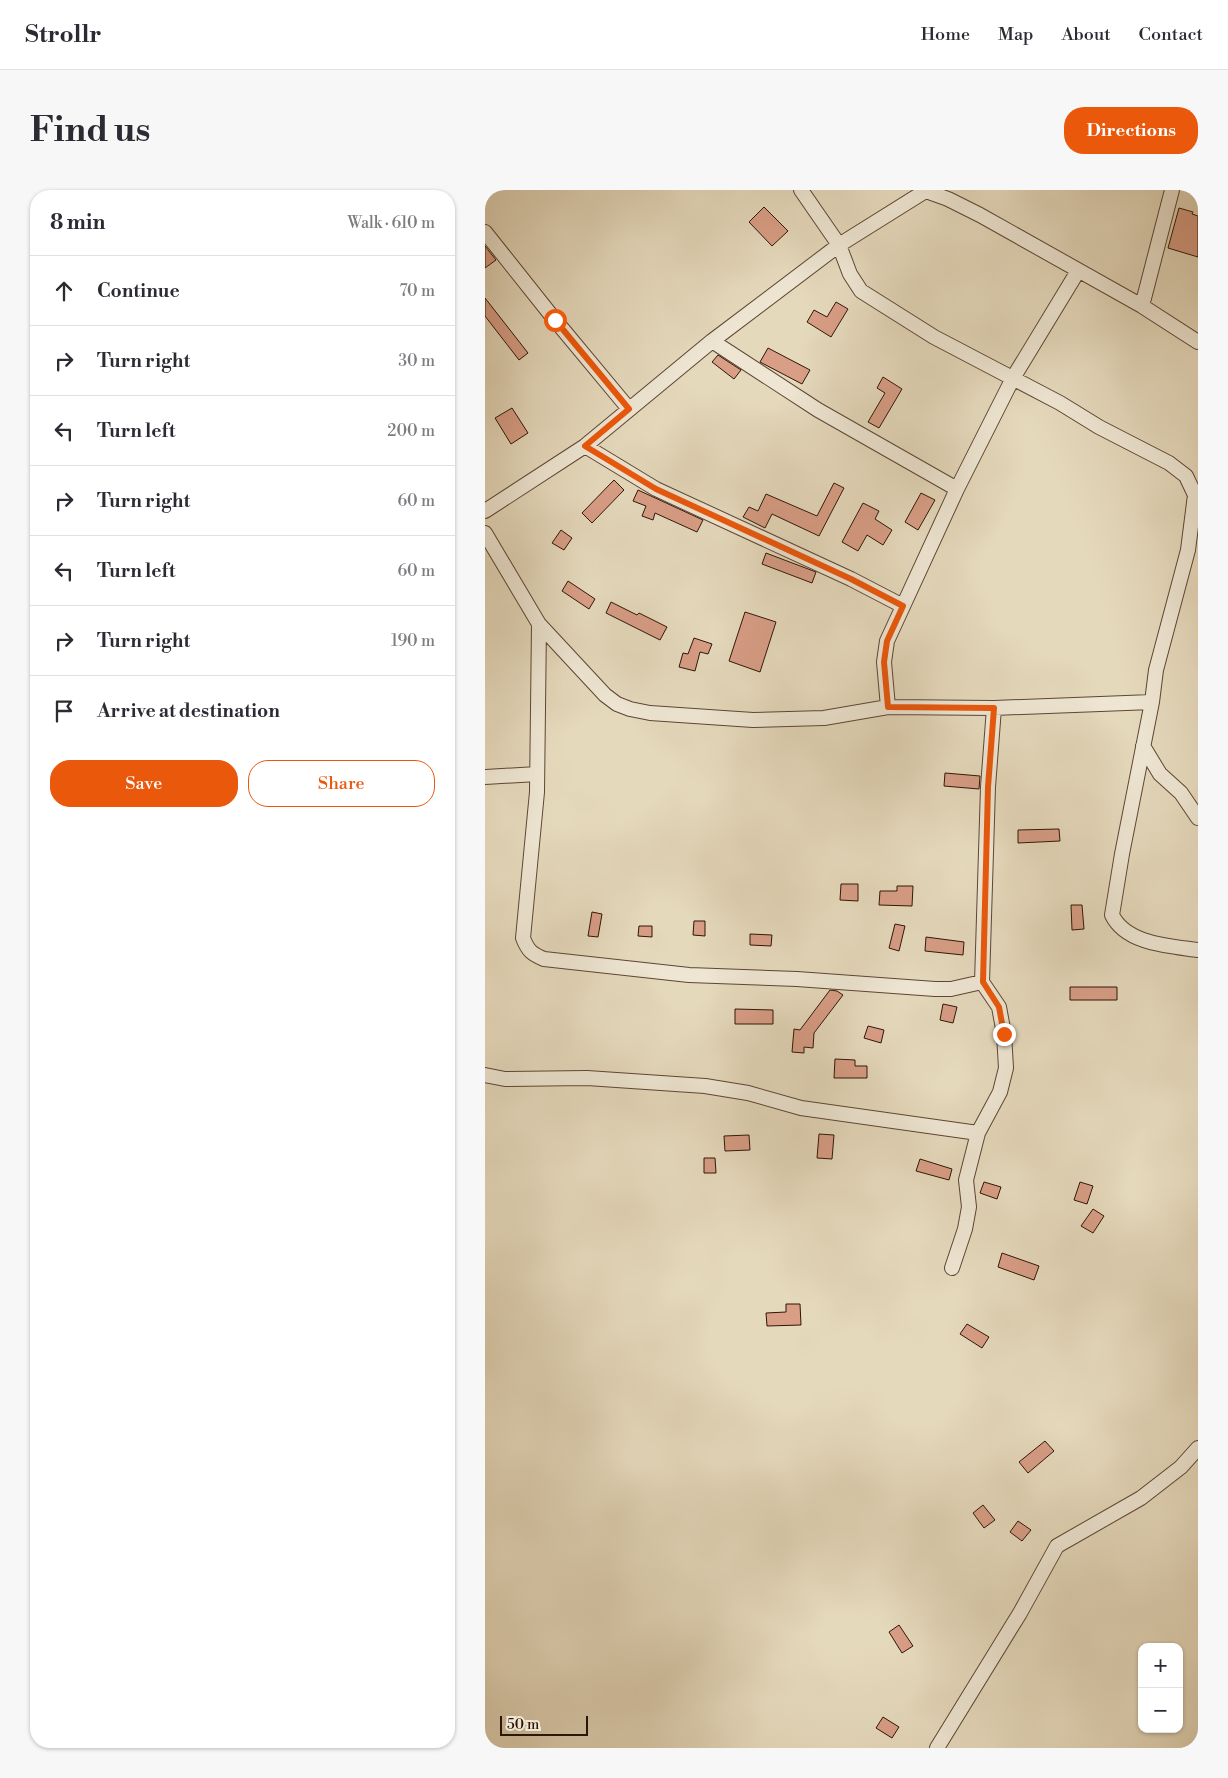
<!DOCTYPE html>
<meta charset="utf-8">
<style>
body{margin:0;font-family:"Libre Bodoni",serif;background:#f7f7f7;color:#2b2b33}
.controls{position:absolute;right:15px;bottom:15px;display:grid;overflow:hidden;border-radius:10px;box-shadow:0 1px 4px #0004}
.controls button{width:45px;height:45px;display:grid;place-items:center;padding:0;border:0;border-bottom:1px solid #e1e1e2;background:#fff;color:#2b2b33;font:25px sans-serif}
.scale{position:absolute;left:15px;bottom:12px;width:88px;box-sizing:border-box;padding-left:5px;border:2px solid #2f1507;border-top:0;font-size:14px;line-height:18px;white-space:nowrap;color:#2f1507;-webkit-text-stroke:4px #eee6d3;paint-order:stroke}
.stop{position:absolute;width:15px;height:15px;margin:-11px;border:4px solid #ea580c;border-radius:50%;background:#fff}
.stop.end{background:#ea580c;border-color:#fff;box-shadow:0 1px 5px #0008}
.list{margin:0;padding:0;list-style:none}
h2{display:flex;justify-content:space-between;align-items:center;height:65px;margin:0;padding:0 20px;font-size:21px}
h2 small{font-size:16px;font-weight:400;color:#7c7c81}
.list li{display:grid;grid-template-columns:32px 1fr auto;gap:15px;align-items:center;box-sizing:border-box;height:70px;padding:0 20px;border-top:1px solid #e1e1e2}
.list b{display:block;font-size:19px;white-space:nowrap}
.list em{font-size:16px;font-style:normal;color:#7c7c81}
.actions{display:flex;gap:10px;padding:15px 20px}
.actions a{flex:1;padding:11px 0;border:1px solid #ea580c;border-radius:20px;text-align:center;font-size:18px;color:#ea580c}
.actions .main{background:#ea580c;color:#fff}
.icon{flex:none;width:28px;height:28px;fill:none;stroke:currentColor;stroke-width:2;stroke-linecap:round;stroke-linejoin:round}
.map{position:relative;flex:none;width:713px;height:1558px;overflow:hidden;border-radius:20px}
header{display:flex;align-items:center;gap:30px;box-sizing:border-box;height:70px;padding:0 25px;background:#fff;border-bottom:1px solid #e1e1e2}
header strong{font-size:24px}
nav{display:flex;gap:28px;margin-inline-start:auto;font-size:18px}
.intro{display:flex;align-items:center;justify-content:space-between;box-sizing:border-box;height:120px;padding:0 30px}
h1{margin:0;font-size:35px}
.button{padding:12px 22px;border-radius:20px;background:#ea580c;color:#fff;font-size:18px;font-weight:700}
main{display:flex;gap:30px;padding:0 30px}
aside{flex:1;background:#fff;border-radius:20px;box-shadow:0 1px 4px #0004}
.map>svg:first-child{display:block}
.building{fill:#d89e86;stroke:#2f1507}
.lines{fill:none;stroke-linecap:round;stroke-linejoin:round}
.minor-casing{stroke:#5c4634;stroke-width:16}
.minor{stroke:#eee6d3;stroke-width:14}
.route{stroke:#ea580c;stroke-width:6}
</style>
<header>
<strong>Strollr</strong>
<nav><a>Home</a><a>Map</a><a>About</a><a>Contact</a></nav>
</header>
<div class="intro"><h1>Find us</h1><a class="button">Directions</a></div>
<main>
<aside>
<h2>8 min<small>Walk · 610 m</small></h2>
<ul class="list">
<li><svg class="icon" aria-label="ahead" viewBox="0 0 24 24"><path d="M12 20V5M6 11l6-6 6 6"/></svg><div><b>Continue</b></div><em>70 m</em></li>
<li><svg class="icon" aria-label="right" viewBox="0 0 24 24"><path d="M7 20v-9h11M14 6l5 5-5 5"/></svg><div><b>Turn right</b></div><em>30 m</em></li>
<li><svg class="icon" aria-label="left" viewBox="0 0 24 24"><path d="M17 20v-9H6M10 6l-5 5 5 5"/></svg><div><b>Turn left</b></div><em>200 m</em></li>
<li><svg class="icon" aria-label="right" viewBox="0 0 24 24"><path d="M7 20v-9h11M14 6l5 5-5 5"/></svg><div><b>Turn right</b></div><em>60 m</em></li>
<li><svg class="icon" aria-label="left" viewBox="0 0 24 24"><path d="M17 20v-9H6M10 6l-5 5 5 5"/></svg><div><b>Turn left</b></div><em>60 m</em></li>
<li><svg class="icon" aria-label="right" viewBox="0 0 24 24"><path d="M7 20v-9h11M14 6l5 5-5 5"/></svg><div><b>Turn right</b></div><em>190 m</em></li>
<li><svg class="icon" aria-label="arrive" viewBox="0 0 24 24"><path d="M6 21V4h12l-3 4 3 4H6"/></svg><div><b>Arrive at destination</b></div></li>
</ul>
<div class="actions"><a class="main">Save</a><a>Share</a></div>
</aside>
<div class="map">
<svg width="713" height="1558" viewBox="0 0 713 1558">
<rect width="100%" height="100%" fill="#e5d9bc"/>
<filter id="stains"><feTurbulence type="fractalNoise" baseFrequency=".004" numOctaves="4"/><feColorMatrix values="0 0 0 0 .2 0 0 0 0 .09 0 0 0 0 .02 0 0 0 .5 -.17"/></filter>
<radialGradient id="worn" r=".72"><stop offset=".6" stop-color="#630" stop-opacity="0"/><stop offset="1" stop-color="#630" stop-opacity=".3"/></radialGradient>
<path class="building" d="M279 17 303 41 287 56 264 32Z
M694 18 708 22 707 24 713 26V67L683 58Z
M0 56 11 70 0 78Z
M0 108 43 163 34 170 0 126Z
M351 112 363 119 346 147 322 132 329 120 342 127Z
M283 158 325 180 317 194 275 172Z
M233 165 256 180 249 189 227 172Z
M398 187 417 199 394 238 383 232 400 203 392 198Z
M27 218 43 243 26 254 10 228Z
M129 290 139 300 107 333 97 323Z
M349 293 359 298 334 346 287 324 280 338 258 327 264 317 273 321 281 304 332 326Z
M153 300 218 330 212 342 170 323 168 330 157 326 161 316 148 311Z
M436 303 450 310 433 340 420 332Z
M378 313 394 321 390 329 407 340 398 355 382 345 373 361 357 352Z
M76 340 87 348 79 360 67 353Z
M281 363 331 382 327 393 277 374Z
M83 391 110 409 104 419 77 401Z
M126 412 152 425 154 423 182 437 175 450 121 423Z
M260 422 291 432 275 482 244 471Z
M209 448 227 454 223 464 215 462 210 481 194 477 198 463 203 464Z
M460 583 495 586 494 599 459 596Z
M574 639 575 651 533 653V640Z
M356 694H373V711L355 710Z
M412 696H428L427 716 394 715 395 701H412Z
M586 715H597L599 739 587 740Z
M107 722 117 724 113 747 103 746Z
M209 731H220V746L208 745Z
M410 734 420 736 414 761 404 758Z
M154 736H167V747L153 746Z
M265 744 287 745 286 756 265 755Z
M441 747 479 752 478 765 440 761Z
M585 797H632V810H585Z
M345 800 352 801 358 805 329 843 328 858 319 857V863L307 862 309 839 315 840Z
M458 814 472 817 468 833 455 830Z
M250 819 288 820V834H250Z
M383 836 399 840 396 853 379 848Z
M350 869 370 870V876H382V888H349Z
M334 944 349 945 347 969 332 968Z
M264 945 265 960 240 961 239 946Z
M219 968H230L231 983H219Z
M435 969 467 979 464 990 431 981Z
M499 992 516 997 512 1009 495 1003Z
M595 992 608 996 602 1014 589 1010Z
M608 1019 619 1026 608 1043 596 1036Z
M517 1063 554 1076 549 1090 513 1077Z
M301 1114H315L316 1135 282 1136 281 1123 301 1122Z
M482 1134 504 1147 497 1158 475 1144Z
M560 1251 569 1261 543 1283 534 1272Z
M498 1315 510 1330 499 1338 488 1323Z
M533 1331 546 1340 537 1351 525 1342Z
M414 1435 428 1456 417 1463 404 1442Z
M398 1527 414 1537 407 1548 391 1538Z"/>
<g class="lines">
<g class="minor-casing">
<path id="minor" d="M316 0 354 55 365 84 376 101 449 147 575 213 614 237 684 273 701 286 710 305 703 360 671 480 667 512 637 664 627 725C641 754 684 756 713 760
M438 0 463 9 495 25 657 116 713 152
M0 42 70 130 144 219
M657 116 687 0
M227 151 333 220 472 299 402 451 399 472 403 517
M100 256 171 299 366 389 418 416
M472 299 528 188 593 81
M0 321 100 256 227 151 354 55 442 0
M0 343 54 434 120 505 132 514 145 519 165 523 268 530 339 528 403 517 509 518 667 512
M54 434 52 602 38 748C43 761 47 764 59 769L204 785 312 789 450 799H466L497 792 514 817 519 844 521 878 515 902 493 943 481 990 484 1017 480 1039 467 1078
M658 556 675 584 696 603 713 628
M0 587 52 584
M497 792 503 597 509 518
M0 885 20 889 102 888 220 896 263 903 316 918 493 943
M452 1558 535 1423 572 1356 656 1308 696 1277 713 1258"/>
</g>
<use href="#minor" class="minor"/>
</g>
<g class="lines">
<path class="route" d="M70 130 144 219 100 256 171 299 366 389 418 416 402 451 399 472 403 517 509 518 503 597 498 792 514 817 519 844"/>
</g>
<rect width="100%" height="100%" filter="url(#stains)"/>
<rect width="100%" height="100%" fill="url(#worn)"/>
</svg>
<div class="controls">
<button>+</button>
<button>−</button>
</div>
<div class="scale">50 m</div>
<div class="stop" style="left:70px;top:130px"></div>
<div class="stop end" style="left:519px;top:844px"></div>
</div>
</main>
